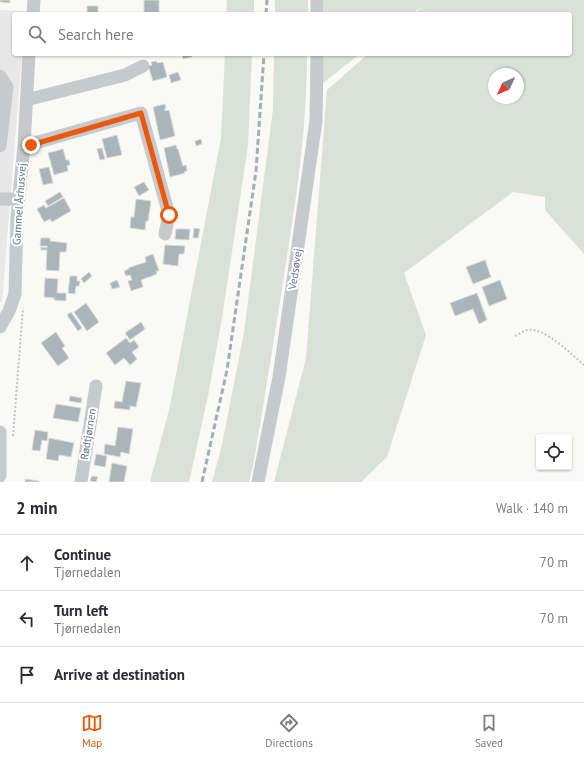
<!DOCTYPE html>
<meta charset="utf-8">
<style>
body{margin:0;font-family:"PT Sans",sans-serif;background:#f7f7f7;color:#2b2b33}
.controls{position:absolute;right:12px;bottom:12px;display:grid;overflow:hidden;border-radius:4px;box-shadow:0 1px 3px #0004}
.controls button{width:36px;height:36px;display:grid;place-items:center;padding:0;border:0;border-bottom:1px solid #e1e1e2;background:#fff;color:#2b2b33;font:20px sans-serif}
.compass{position:absolute;left:488px;top:68px;width:36px;height:36px;border-radius:50%;background:#fff;box-shadow:0 1px 3px #0004;rotate:226deg}
.stop{position:absolute;width:12px;height:12px;margin:-9px;border:3px solid #ea580c;border-radius:50%;background:#fff}
.stop.end{background:#ea580c;border-color:#fff;box-shadow:0 1px 4px #0008}
.list{margin:0;padding:0;list-style:none}
h2{display:flex;justify-content:space-between;align-items:center;height:52px;margin:0;padding:0 16px;font-size:17px}
h2 small{font-size:13px;font-weight:400;color:#7c7c81}
.list li{display:grid;grid-template-columns:26px 1fr auto;gap:12px;align-items:center;box-sizing:border-box;height:56px;padding:0 16px;border-top:1px solid #e1e1e2}
.list b{display:block;font-size:15px;white-space:nowrap}
.list p{margin:0;font-size:13px;white-space:nowrap;color:#7c7c81}
.list em{font-size:13px;font-style:normal;color:#7c7c81}
.icon{flex:none;width:22px;height:22px;fill:none;stroke:currentColor;stroke-width:2;stroke-linecap:round;stroke-linejoin:round}
.map{position:relative;flex:none;width:584px;height:482px;overflow:hidden}
.search{position:absolute;background:#fff;box-shadow:0 1px 3px #0004;left:12px;right:12px;top:12px;height:44px;display:flex;align-items:center;gap:10px;box-sizing:border-box;padding:0 14px;border-radius:4px;color:#7c7c81;font-size:15px}
.sheet{height:220px;background:#fff}
nav{display:flex;justify-content:space-around;align-items:center;box-sizing:border-box;height:56px;border-top:1px solid #e1e1e2;background:#fff;font-size:11px;color:#7c7c81}
nav a{display:grid;justify-items:center;gap:2px}
nav .on{color:#ea580c}
.map>svg:first-child{display:block}
.built{fill:#e7e8e7}
.green{fill:#dae1d7;fill-rule:evenodd}
.building{fill:#abb4b9;stroke:#dbdbd8}
.lines{fill:none;stroke-linecap:round;stroke-linejoin:round}
.path{stroke:#c0c2c4;stroke-width:2;stroke-dasharray:2 2;stroke-linecap:butt}
.minor{stroke:#c6cacd;stroke-width:13}
.rail{stroke:#a6adb2;stroke-width:3;stroke-dasharray:6 3;stroke-linecap:butt}
.route{stroke:#ea580c;stroke-width:5}
.labels{text-anchor:middle;dominant-baseline:central;stroke-width:4;stroke-linejoin:round;paint-order:stroke}
.street-label{font-size:11px;fill:#637482;stroke:#fff}
</style>
<div class="map">
<svg width="584" height="482" viewBox="0 0 584 482">
<rect width="100%" height="100%" fill="#f9f9f6"/>
<path class="built" d="M0 10 26 11V14H14V54H22L2 303 0 302Z"/>
<path class="green" d="M227 0H254V14H226Z
M275 0H308V14H275Z
M324 0H584V254L545 210V197L513 192 404 273 426 335 387 457 361 482H274L306 358 327 90 368 54H570V14H414L424 5 412 14H324ZM494 74H518V98H494Z
M225 54H252L248 145 222 318 208 396 189 482H150L170 406 221 138Z
M274 54H307C307 117 299 181 289 243 278 316 266 389 254 461L249 482H212L222 445 244 332 273 109Z
M323 54H360L323 83Z"/>
<path class="building" d="M0 0H10V3L0 2Z
M144 0H159V14H144Z
M87 6H98V14H87Z
M182 54H192V57L183 59Z
M156 61 157 63 163 62 167 77 153 81 148 66 152 65 151 62Z
M178 72 181 80 171 83 169 75Z
M165 104 166 108H165V111L169 110 175 136 160 140 153 107Z
M117 135 122 155 107 158 102 139Z
M201 139 202 144 196 146 195 141Z
M176 145 177 149H178L183 166 186 165 187 171 184 172 185 173 170 177 164 148Z
M102 148 105 159 100 160 97 149Z
M63 149 66 160H69L70 165 67 166 68 171 54 175 48 153Z
M49 167 53 183 43 185 39 169Z
M144 182 149 190 139 196 134 187Z
M60 192 63 197 48 206 45 201Z
M64 198 71 211 52 222 50 219 44 222 37 209 44 205 46 208Z
M136 199 151 201 148 221H146L145 230 130 228 131 217H134Z
M194 228 200 229 198 238H193Z
M176 229H190L189 240 175 239Z
M41 238H50V241L67 243 66 252H60L59 271 46 270 47 250H41V247L47 248V246H40Z
M165 245 185 246 184 254H179L178 266 163 264Z
M153 254 159 271H156L157 274 141 280 143 287 131 291 128 281 132 280 130 275 126 276 124 271 129 269 128 268 146 262 145 257Z
M485 260 491 277 473 284 466 267Z
M89 272 92 276 84 283 81 279Z
M70 276H77V281H80L79 286H76L75 294 68 293Z
M45 278 58 279 57 293H66V301L54 300V298L44 297Z
M117 280 120 287 112 289 110 283Z
M500 280 507 299 489 306 482 287Z
M477 293 487 320 479 324 473 309 455 316 450 303Z
M86 303 99 322 87 331 74 312Z
M71 312 82 328 78 331 67 315Z
M141 322 145 329 130 340 125 333Z
M56 332 65 346 62 348 69 358 58 366 41 343Z
M126 338 130 343 134 340 139 347 132 352 137 359 130 365 124 358 115 365 106 353Z
M126 381 141 383 136 407 130 406V410L114 408 115 401 122 402Z
M70 396 82 398 81 403 69 401Z
M56 404 81 408 78 422 53 418Z
M118 427 133 429 129 454 121 452 120 457 104 454 105 444 115 446Z
M35 430 48 432 47 441 42 440 40 451 32 450Z
M49 438 74 443 71 457 59 455 58 461 46 459Z
M96 454 107 456 105 467 94 465Z
M112 463 127 466 124 482H109Z
M92 476 98 477 96 482 90 481Z
M25 479 39 481V482H25Z"/>
<g class="lines">
<path class="path" d="M515 336C519 334 523 331 527 330 545 327 571 354 584 365
M13 436 23 308"/>
<path class="minor" d="M33 14 34 0
M317 14V0
M0 76 7 87 0 146
M27 99 34 98 125 75 143 66
M24 146 141 113 169 215 165 234
M0 199H19
M0 327 9 311 15 294 17 216 24 146 29 54
M0 432V476
M81 482 96 386
M258 482 279 377 316 121 317 54"/>
<path class="rail" d="M266 14 267 0
M202 482 227 370 256 171 264 54"/>
</g>
<g class="lines">
<path class="route" d="M31 145 141 113 169 215"/>
</g>
<g class="labels">
<g class="street-label">
<text transform="translate(19 204) rotate(-86)">Gammel Århusvej</text>
<text transform="translate(295 269) rotate(-82)">Vedsøvej</text>
<text transform="translate(88 434) rotate(-81)">Rødtjørnen</text>
</g>
</g>
</svg>
<div class="controls">
<button><svg class="icon" aria-label="locate" viewBox="0 0 24 24"><circle cx="12" cy="12" r="6"/><path d="M12 2v4M12 18v4M2 12h4M18 12h4"/></svg></button>
</div>
<svg class="compass" viewBox="-18 -18 36 36"><path d="M0-13l5 13h-10z" fill="#e53935"/><path d="M0 13l5-13h-10z" fill="#7c7c81"/></svg>
<div class="stop" style="left:169px;top:215px"></div>
<div class="stop end" style="left:31px;top:145px"></div>
<div class="search"><svg class="icon" aria-label="search" viewBox="0 0 24 24"><circle cx="10" cy="10" r="6"/><path d="M15 15l6 6"/></svg>Search here</div>
</div>
<section class="sheet">
<h2>2 min<small>Walk · 140 m</small></h2>
<ul class="list">
<li><svg class="icon" aria-label="ahead" viewBox="0 0 24 24"><path d="M12 20V5M6 11l6-6 6 6"/></svg><div><b>Continue</b><p>Tjørnedalen</p></div><em>70 m</em></li>
<li><svg class="icon" aria-label="left" viewBox="0 0 24 24"><path d="M17 20v-9H6M10 6l-5 5 5 5"/></svg><div><b>Turn left</b><p>Tjørnedalen</p></div><em>70 m</em></li>
<li><svg class="icon" aria-label="arrive" viewBox="0 0 24 24"><path d="M6 21V4h12l-3 4 3 4H6"/></svg><div><b>Arrive at destination</b></div></li>
</ul>
</section>
<nav>
<a class="on"><svg class="icon" aria-label="map" viewBox="0 0 24 24"><path d="M3 6l6-2 6 2 6-2v14l-6 2-6-2-6 2zM9 4v14M15 6v14"/></svg>Map</a>
<a><svg class="icon" aria-label="directions" viewBox="0 0 24 24"><path d="M12 3l9 9-9 9-9-9zM9 14v-3h6M13 9l2 2-2 2"/></svg>Directions</a>
<a><svg class="icon" aria-label="saved" viewBox="0 0 24 24"><path d="M7 4h10v16l-5-4-5 4z"/></svg>Saved</a>
</nav>
